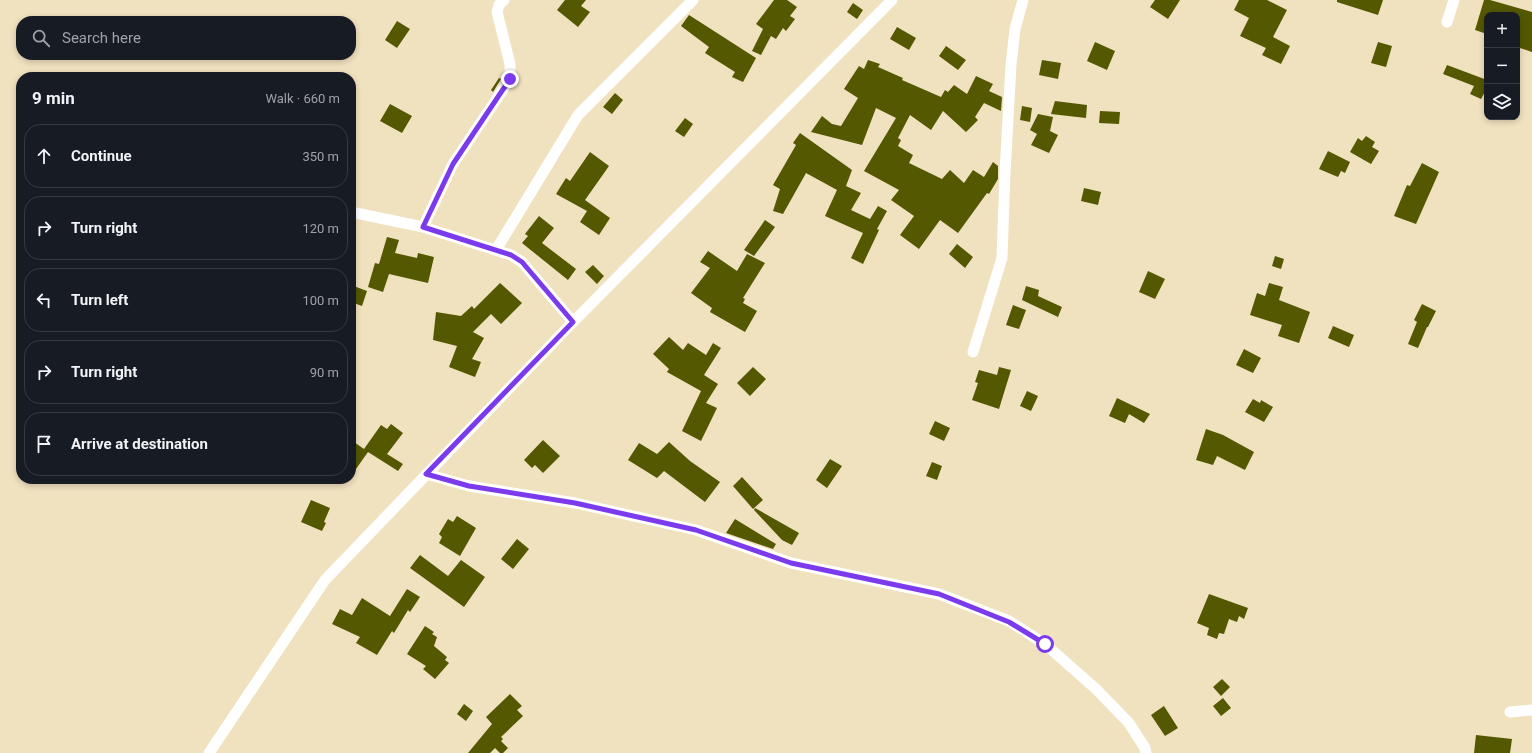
<!DOCTYPE html>
<meta charset="utf-8">
<style>
body{margin:0;font-family:Roboto,sans-serif;background:#20242c;color:#f1f3f6}
.controls{position:absolute;right:12px;top:12px;display:grid;overflow:hidden;border-radius:8px;box-shadow:0 2px 6px #0003}
.controls button{width:36px;height:36px;display:grid;place-items:center;padding:0;border:0;border-bottom:1px solid #363941;background:#171b24;color:#f1f3f6;font:20px sans-serif}
.stop{position:absolute;width:12px;height:12px;margin:-9px;border:3px solid #7c3aed;border-radius:50%;background:#fff}
.stop.end{background:#7c3aed;border-color:#fff;box-shadow:0 1px 4px #0008}
.list{margin:0;padding:0;list-style:none}
h2{display:flex;justify-content:space-between;align-items:center;height:52px;margin:0;padding:0 16px;font-size:17px}
h2 small{font-size:13px;font-weight:400;color:#9ea1a6}
.list li{display:grid;grid-template-columns:26px 1fr auto;gap:12px;align-items:center;box-sizing:border-box;height:64px;margin:0 8px 8px;padding:0 8px;border:1px solid #363941;border-radius:16px}
.list b{display:block;font-size:15px;white-space:nowrap}
.list em{font-size:13px;font-style:normal;color:#9ea1a6}
.icon{flex:none;width:22px;height:22px;fill:none;stroke:currentColor;stroke-width:2;stroke-linecap:round;stroke-linejoin:round}
.map{position:relative;flex:none;width:1532px;height:753px;overflow:hidden}
.search{position:absolute;background:#171b24;box-shadow:0 2px 6px #0003;left:16px;top:16px;width:340px;height:44px;display:flex;align-items:center;gap:10px;box-sizing:border-box;padding:0 14px;border-radius:16px;color:#9ea1a6;font-size:15px}
.panel{position:absolute;background:#171b24;box-shadow:0 2px 6px #0003;left:16px;top:72px;width:340px;height:412px;border-radius:16px}
.map>svg:first-child{display:block}
.building{fill:#545801}
.lines{fill:none;stroke-linecap:round;stroke-linejoin:round}
.minor{stroke:#fff;stroke-width:11}
.route{stroke:#7c3aed;stroke-width:5}
</style>
<div class="map">
<svg width="1532" height="753" viewBox="0 0 1532 753">
<rect width="100%" height="100%" fill="#f0e1bf"/>
<path class="building" d="M565 0H586L581 6 590 12 578 27 557 10Z
M774 0H787L797 7 790 16 795 19 786 31 783 28 776 39 771 36 761 55 752 51 763 29 756 24Z
M1155 0H1180L1168 19 1150 7Z
M1239 0H1267L1287 10 1273 37 1290 46 1281 64 1262 55 1266 48 1240 36 1249 18 1234 10Z
M1337 0H1383L1378 15 1337 2Z
M1484 0H1490L1532 12V52L1517 47V15H1487V34L1475 30Z
M853 3 863 10 857 19 847 12Z
M689 15 756 58 743 82 732 77 735 72 705 53 709 47 681 26Z
M397 21 410 29 397 48 385 40Z
M897 27 916 38 909 50 890 39Z
M1095 42 1115 51 1107 70 1087 61Z
M1378 42 1392 46 1386 67 1371 63Z
M946 46 966 60 958 70 939 56Z
M868 60 880 64 878 67 903 78 902 80 941 97 945 90 948 92 954 85 967 94 976 76 993 84 989 91 1002 97 1001 111 984 103 975 117 978 120 966 132 943 111 931 130 910 115 898 138 901 140 898 146 913 155 909 163 942 179 950 170 964 183 973 170 984 177 993 162 998 166V179L989 194 987 193 958 233 940 220 919 249 900 235 914 216 891 200 899 190 864 171 896 118 876 108 862 145 811 132 822 116 832 124 841 126 858 98 844 89 859 66 864 69Z
M1042 60 1061 63 1058 79 1039 75Z
M1447 65 1487 80V88L1481 99 1470 94 1474 86 1443 74Z
M499 78 501 79 493 92 491 90Z
M615 93 623 100 612 114 603 107Z
M1055 101 1087 105 1086 118 1051 114Z
M390 104 412 116 402 133 380 121Z
M1022 106 1032 108 1030 122 1020 120Z
M1100 111 1120 112 1119 124 1099 123Z
M1038 114 1053 117 1050 131 1058 135 1049 153 1031 145 1037 134 1030 130Z
M685 118 693 124 684 137 675 131Z
M800 133 852 170 846 186 861 193 851 210 870 219 878 206 887 211 877 229 879 230 863 264 851 258 863 233 825 216 837 190 806 173 783 214 773 211 780 189 773 185 796 145 793 143Z
M1366 136 1375 142 1372 147 1379 151 1371 164 1350 152 1358 138 1362 141Z
M1328 151 1350 162 1345 173 1341 171 1338 177 1319 169Z
M590 152 609 166 585 200 610 218 599 235 580 222 587 211 556 194 566 178 570 181Z
M1422 163 1439 172 1416 224 1394 216 1407 185 1410 186Z
M1084 188 1101 192 1098 205 1081 201Z
M539 216 554 228 542 243 576 269 568 280 522 243 528 236 525 234Z
M765 220 775 227 754 256 744 250Z
M387 237 399 240 395 253 417 258 418 253 434 257 428 283 389 274 383 292 368 287 375 263 379 264Z
M957 244 973 257 965 268 949 254Z
M708 251 737 271 747 254 765 263 743 298 745 299 743 303 757 311 745 332 710 312 712 308 691 293 710 268 700 262Z
M1275 256 1284 259 1281 269 1272 266Z
M593 265 604 276 597 284 585 272Z
M1148 271 1165 279 1155 299 1139 292Z
M500 283 522 303 501 324 491 314 473 332 484 338 472 359 481 362 475 377 449 367 457 346 433 340 436 312 461 316 472 306 474 309Z
M1269 283 1283 287 1279 300 1310 312 1299 343 1278 336 1282 325 1250 315 1257 293 1265 296Z
M351 285 367 291 362 306 351 302Z
M1026 286 1039 290 1038 296 1062 307 1058 317 1022 300Z
M1422 304 1436 311 1428 327H1427L1418 348 1408 344 1417 322 1414 320Z
M1013 305 1026 310 1019 329 1006 325Z
M1333 326 1354 335 1349 347 1328 338Z
M669 337 683 350 688 343 706 355 713 343 721 348 704 375 718 384 706 403 717 408 701 441 682 431 701 391 667 372 669 369 653 354Z
M1244 349 1261 358 1253 373 1236 365Z
M753 367 766 379 750 396 737 383Z
M999 367 1011 370 999 409 972 400 978 383 975 382 979 370 997 375Z
M1027 391 1038 396 1031 411 1020 406Z
M1117 398 1150 414 1144 423 1129 414 1125 423 1109 416Z
M1253 399 1260 403 1261 400 1273 407 1264 422 1245 412Z
M935 421 950 428 944 441 929 434Z
M391 424 403 433 387 454 403 464 398 471 368 452 351 476V440L364 449 381 425 387 429Z
M1206 429 1223 435 1254 452 1245 470 1217 456 1213 465 1196 460Z
M543 440 560 456 543 473 535 465 532 468 524 460Z
M669 442 690 461 720 482 705 502 664 471 657 478 628 460 639 443 657 454Z
M830 459 842 466 827 488 816 480Z
M932 462 942 466 937 480 926 476Z
M742 477 763 500 753 509 733 486Z
M311 500 330 508 324 522 326 523 322 531 301 522Z
M755 508 799 533 792 545 782 540 754 510Z
M457 516 476 528 460 556 439 543 442 537 439 534 448 519 453 522Z
M735 519 776 544 773 549 726 533Z
M517 539 529 549 513 569 501 559Z
M420 555 448 576 461 560 485 577 464 607 410 568Z
M407 589 420 597 410 612 408 610 394 633 392 631 377 655 356 643 360 637 332 624 340 609 352 615 362 598 390 616Z
M1209 594 1248 608 1244 619 1239 616 1237 622 1229 619 1224 634 1219 633 1217 639 1207 635 1209 628 1197 623Z
M425 626 434 632 432 634 437 637 434 646 447 657 445 660 449 663 435 679 423 669 426 666 407 654Z
M1222 679 1230 687 1221 696 1213 687Z
M510 694 522 706 517 710 523 716 501 737 503 739 501 741 508 748 503 753H500L495 748 490 753H468L492 724 486 717Z
M1223 698 1231 708 1221 716 1213 706Z
M464 704 473 711 466 721 457 714Z
M1164 706 1178 728 1165 736 1151 715Z
M1476 735 1512 739 1510 753H1474Z"/>
<g class="lines">
<path class="minor" d="M1447 22 1454 0
M351 212 423 227 511 255 522 262 573 322
M423 227 453 164 510 79V64L497 12 499 5 504 0
M496 250 578 115 693 0
M973 352 1002 258 1005 173 1011 65 1015 29 1023 0
M426 474 469 486 575 503 696 530 791 563 939 594 1009 621 1045 644 1096 689 1129 723 1145 748 1146 753
M1510 712 1532 710
M209 753 325 580 573 322 892 0"/>
</g>
<g class="lines">
<path class="route" d="M510 79 453 164 423 227 511 255 522 262 573 322 426 474 469 486 575 503 696 530 791 563 939 594 1009 622 1045 644"/>
</g>
</svg>
<div class="controls">
<button>+</button>
<button>−</button>
<button><svg class="icon" aria-label="layers" viewBox="0 0 24 24"><path d="M12 4l9 5-9 5-9-5zM3 14l9 5 9-5"/></svg></button>
</div>
<div class="stop" style="left:1045px;top:644px"></div>
<div class="stop end" style="left:510px;top:79px"></div>
<div class="search"><svg class="icon" aria-label="search" viewBox="0 0 24 24"><circle cx="10" cy="10" r="6"/><path d="M15 15l6 6"/></svg>Search here</div>
<section class="panel">
<h2>9 min<small>Walk · 660 m</small></h2>
<ul class="list">
<li><svg class="icon" aria-label="ahead" viewBox="0 0 24 24"><path d="M12 20V5M6 11l6-6 6 6"/></svg><div><b>Continue</b></div><em>350 m</em></li>
<li><svg class="icon" aria-label="right" viewBox="0 0 24 24"><path d="M7 20v-9h11M14 6l5 5-5 5"/></svg><div><b>Turn right</b></div><em>120 m</em></li>
<li><svg class="icon" aria-label="left" viewBox="0 0 24 24"><path d="M17 20v-9H6M10 6l-5 5 5 5"/></svg><div><b>Turn left</b></div><em>100 m</em></li>
<li><svg class="icon" aria-label="right" viewBox="0 0 24 24"><path d="M7 20v-9h11M14 6l5 5-5 5"/></svg><div><b>Turn right</b></div><em>90 m</em></li>
<li><svg class="icon" aria-label="arrive" viewBox="0 0 24 24"><path d="M6 21V4h12l-3 4 3 4H6"/></svg><div><b>Arrive at destination</b></div></li>
</ul>
</section>
</div>
